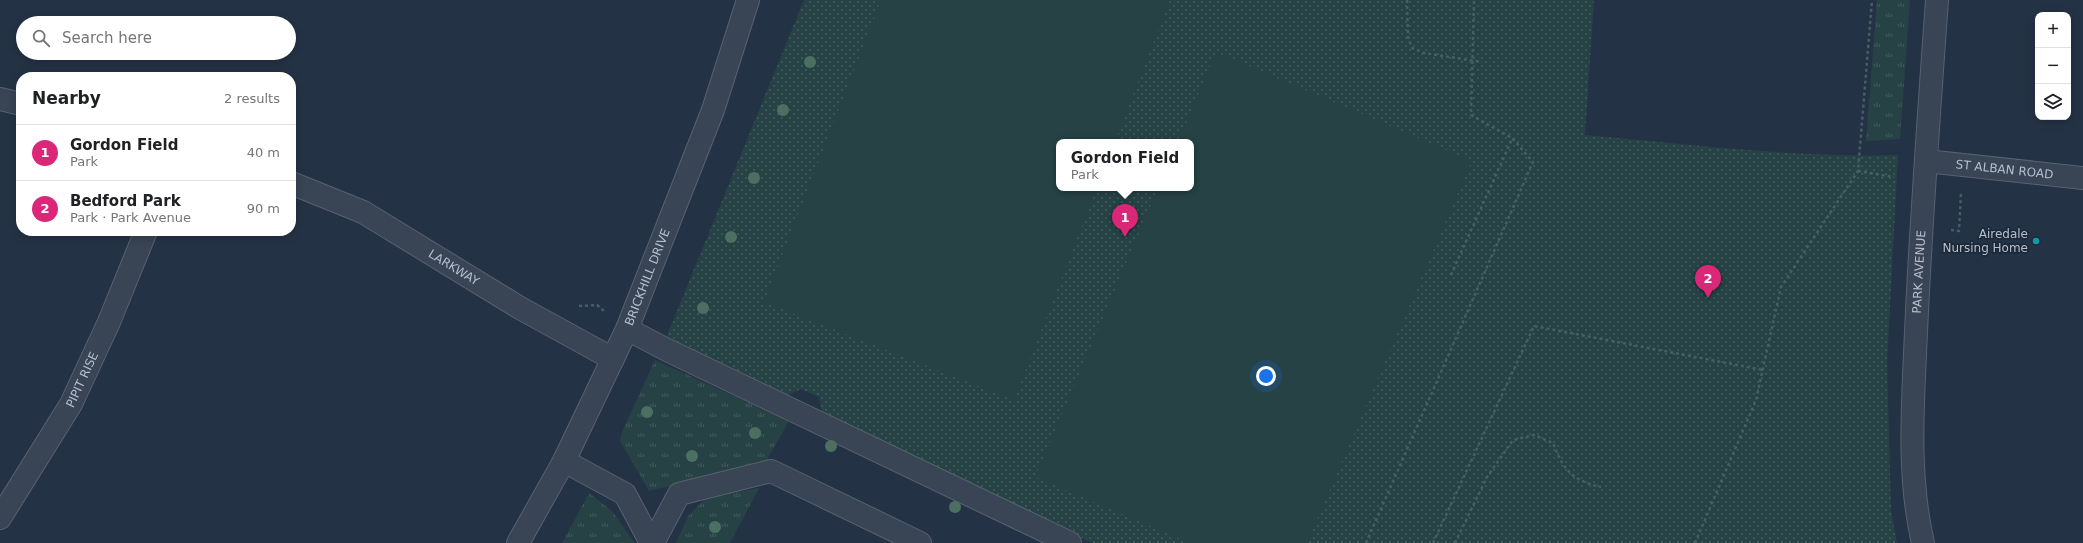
<!DOCTYPE html>
<meta charset="utf-8">
<style>
body{margin:0;font-family:"DejaVu Sans",sans-serif;background:#f2f2f2;color:#202124}
.controls{position:absolute;right:12px;top:12px;display:grid;overflow:hidden;border-radius:8px;box-shadow:0 2px 10px #0003}
.controls button{width:36px;height:36px;display:grid;place-items:center;padding:0;border:0;border-bottom:1px solid #e0e0e0;background:#fff;color:#202124;font:20px sans-serif}
.you{position:absolute;left:1266px;top:376px;width:14px;height:14px;margin:-10px;border:3px solid #fff;border-radius:50%;background:#1a73e8;box-shadow:0 0 0 6px #1a73e833}
.badge{display:grid;place-items:center;width:26px;height:26px;border-radius:50%;background:#db2777;color:#fff;font-size:13px;font-weight:700}
.pin{position:absolute;translate:-50% -33px;filter:drop-shadow(0 1px 2px #0008)}
.pin::after{content:'';position:absolute;top:21px;width:14px;height:12px;background:inherit;clip-path:polygon(0 0,100% 0,50% 100%)}
.popup{position:absolute;left:1056px;top:139px;width:138px;height:52px;box-sizing:border-box;display:grid;place-content:center;border-radius:8px;background:#fff;filter:drop-shadow(0 1px 3px #0005);font-size:13px;white-space:nowrap;color:#757577}
.popup b{font-size:15px;color:#202124}
.popup::after{content:'';position:absolute;left:50%;top:100%;margin-left:-8px;border:8px solid transparent;border-top-color:#fff}
.list{margin:0;padding:0;list-style:none}
h2{display:flex;justify-content:space-between;align-items:center;height:52px;margin:0;padding:0 16px;font-size:17px}
h2 small{font-size:13px;font-weight:400;color:#757577}
.list li{display:grid;grid-template-columns:26px 1fr auto;gap:12px;align-items:center;box-sizing:border-box;height:56px;padding:0 16px;border-top:1px solid #e0e0e0}
.list b{display:block;font-size:15px;white-space:nowrap}
.list p{margin:0;font-size:13px;white-space:nowrap;color:#757577}
.list em{font-size:13px;font-style:normal;color:#757577}
.icon{flex:none;width:22px;height:22px;fill:none;stroke:currentColor;stroke-width:2;stroke-linecap:round;stroke-linejoin:round}
.map{position:relative;flex:none;width:2083px;height:543px;overflow:hidden}
.search{position:absolute;background:#fff;box-shadow:0 2px 10px #0003;left:16px;top:16px;width:280px;height:44px;display:flex;align-items:center;gap:10px;box-sizing:border-box;padding:0 14px;border-radius:22px;color:#757577;font-size:15px}
.panel{position:absolute;background:#fff;box-shadow:0 2px 10px #0003;left:16px;top:72px;width:280px;height:164px;border-radius:16px}
.map>svg:first-child{display:block}
.grass{fill:url(#grass-tufts)}
.park{fill:url(#park-dots);fill-rule:evenodd}
.pitch{fill:#264245}
.lines{fill:none;stroke-linecap:round;stroke-linejoin:round}
.minor-casing{stroke:#576271;stroke-width:24}
.path{stroke:#455f62;stroke-width:2.5;stroke-dasharray:3 3;stroke-linecap:butt}
.minor{stroke:#394454;stroke-width:22}
.tree{fill:#4b6f60}
.culture-dot{fill:#0f9aa8;stroke:#1d2939;stroke-width:1.5}
.labels{text-anchor:middle;dominant-baseline:central;stroke-width:3.5;stroke-linejoin:round;paint-order:stroke}
.street-label{font-size:12px;fill:#b6bfce;stroke:#1d2939}
.poi-label{font-size:12px;fill:#b6bfce;stroke:#1d2939;text-anchor:end}
</style>
<div class="map">
<svg width="2083" height="543" viewBox="0 0 2083 543">
<defs>
<pattern id="grass-tufts" width="24" height="20" patternUnits="userSpaceOnUse"><rect width="24" height="20" fill="#264245"/><path d="M3 7l-1-3M5 7V3M7 7l1-3M15 17l-1-3M17 17v-4M19 17l1-3" fill="none" stroke="#435c5f"/></pattern>
<pattern id="park-dots" width="8" height="8" patternUnits="userSpaceOnUse"><rect width="8" height="8" fill="#264245"/><path d="M2 2h.1M6 6h.1" fill="none" stroke="#435c5f" stroke-width="1.8" stroke-linecap="round"/></pattern>
</defs>
<rect width="100%" height="100%" fill="#243245"/>
<path class="grass" d="M1877 0H1910L1900 139 1866 141Z
M655 360 789 421 765 463 649 491 620 441 622 432Z
M759 488 730 543H676L688 516 707 497Z
M589 493 612 511 635 543H562Z"/>
<path class="park" d="M804 0H1594L1585 135C1689 144 1794 158 1898 155L1887 363 1891 510 1897 543H1092L822 412 819 397 801 389 786 396 666 338ZM1059 142H1191V188H1059Z"/>
<path class="pitch" d="M881 0H1170L1115 142H1059V188H1097L1014 400 764 302Z
M1216 52 1472 161 1307 543H1190L1035 477 1158 188H1191V142H1178Z"/>
<g class="lines">
<g class="minor-casing">
<g id="minor">
<path d="M0 99 21 104"/>
<path id="s1" d="M1926 161 2083 178"/>
<path id="s2" d="M291 183 363 212 520 308 613 359"/>
<path d="M627 329 667 350 1070 543"/>
<path d="M564 461 625 494 651 543"/>
<path id="s3" d="M0 518 71 404 109 322 146 231"/>
<path id="s4" d="M518 543 564 461 627 329 713 110 748 0"/>
<path d="M653 543 679 494 771 471 920 543"/>
<path id="s5" d="M1923 543C1907 475 1913 402 1916 332 1921 221 1929 111 1937 0"/>
</g>
</g>
<path class="path" d="M1407 0 1408 37 1412 48 1424 53 1482 62
M1858 171 1894 177
M1951 230 1959 231 1961 193
M1451 275 1512 139
M579 306 597 305 604 311
M1366 543 1533 162 1512 138 1471 115 1474 0
M1433 543 1534 326 1763 370
M1455 543 1487 477 1513 440 1534 435 1553 443C1563 469 1572 481 1601 487
M1695 543 1756 400 1781 287 1858 171 1872 0"/>
<use href="#minor" class="minor"/>
</g>
<g class="tree">
<circle cx="810" cy="62" r="6"/>
<circle cx="783" cy="110" r="6"/>
<circle cx="754" cy="178" r="6"/>
<circle cx="731" cy="237" r="6"/>
<circle cx="703" cy="308" r="6"/>
<circle cx="647" cy="412" r="6"/>
<circle cx="755" cy="433" r="6"/>
<circle cx="831" cy="446" r="6"/>
<circle cx="692" cy="456" r="6"/>
<circle cx="955" cy="507" r="6"/>
<circle cx="715" cy="527" r="6"/>
</g>
<circle class="culture-dot" cx="2036" cy="241" r="4"/>
<g class="labels">
<g class="street-label">
<text stroke="none"><textPath href="#s1" startOffset="79">ST ALBAN ROAD</textPath></text>
<text stroke="none"><textPath href="#s2" startOffset="184">LARKWAY</textPath></text>
<text stroke="none"><textPath href="#s5" startOffset="272">PARK AVENUE</textPath></text>
<text stroke="none"><textPath href="#s4" startOffset="296">BRICKHILL DRIVE</textPath></text>
<text stroke="none"><textPath href="#s3" startOffset="161">PIPIT RISE</textPath></text>
</g>
<g class="poi-label">
<text x="2028" y="234">Airedale<tspan x="2028" dy="14">Nursing Home</tspan></text>
</g>
</g>
</svg>
<div class="controls">
<button>+</button>
<button>−</button>
<button><svg class="icon" aria-label="layers" viewBox="0 0 24 24"><path d="M12 4l9 5-9 5-9-5zM3 14l9 5 9-5"/></svg></button>
</div>
<div class="you"></div>
<div class="pin badge" style="left:1125px;top:237px">1</div>
<div class="popup"><b>Gordon Field</b>Park</div>
<div class="pin badge" style="left:1708px;top:298px">2</div>
<div class="search"><svg class="icon" aria-label="search" viewBox="0 0 24 24"><circle cx="10" cy="10" r="6"/><path d="M15 15l6 6"/></svg>Search here</div>
<section class="panel">
<h2>Nearby<small>2 results</small></h2>
<ul class="list">
<li><span class="badge">1</span><div><b>Gordon Field</b><p>Park</p></div><em>40 m</em></li>
<li><span class="badge">2</span><div><b>Bedford Park</b><p>Park · Park Avenue</p></div><em>90 m</em></li>
</ul>
</section>
</div>
